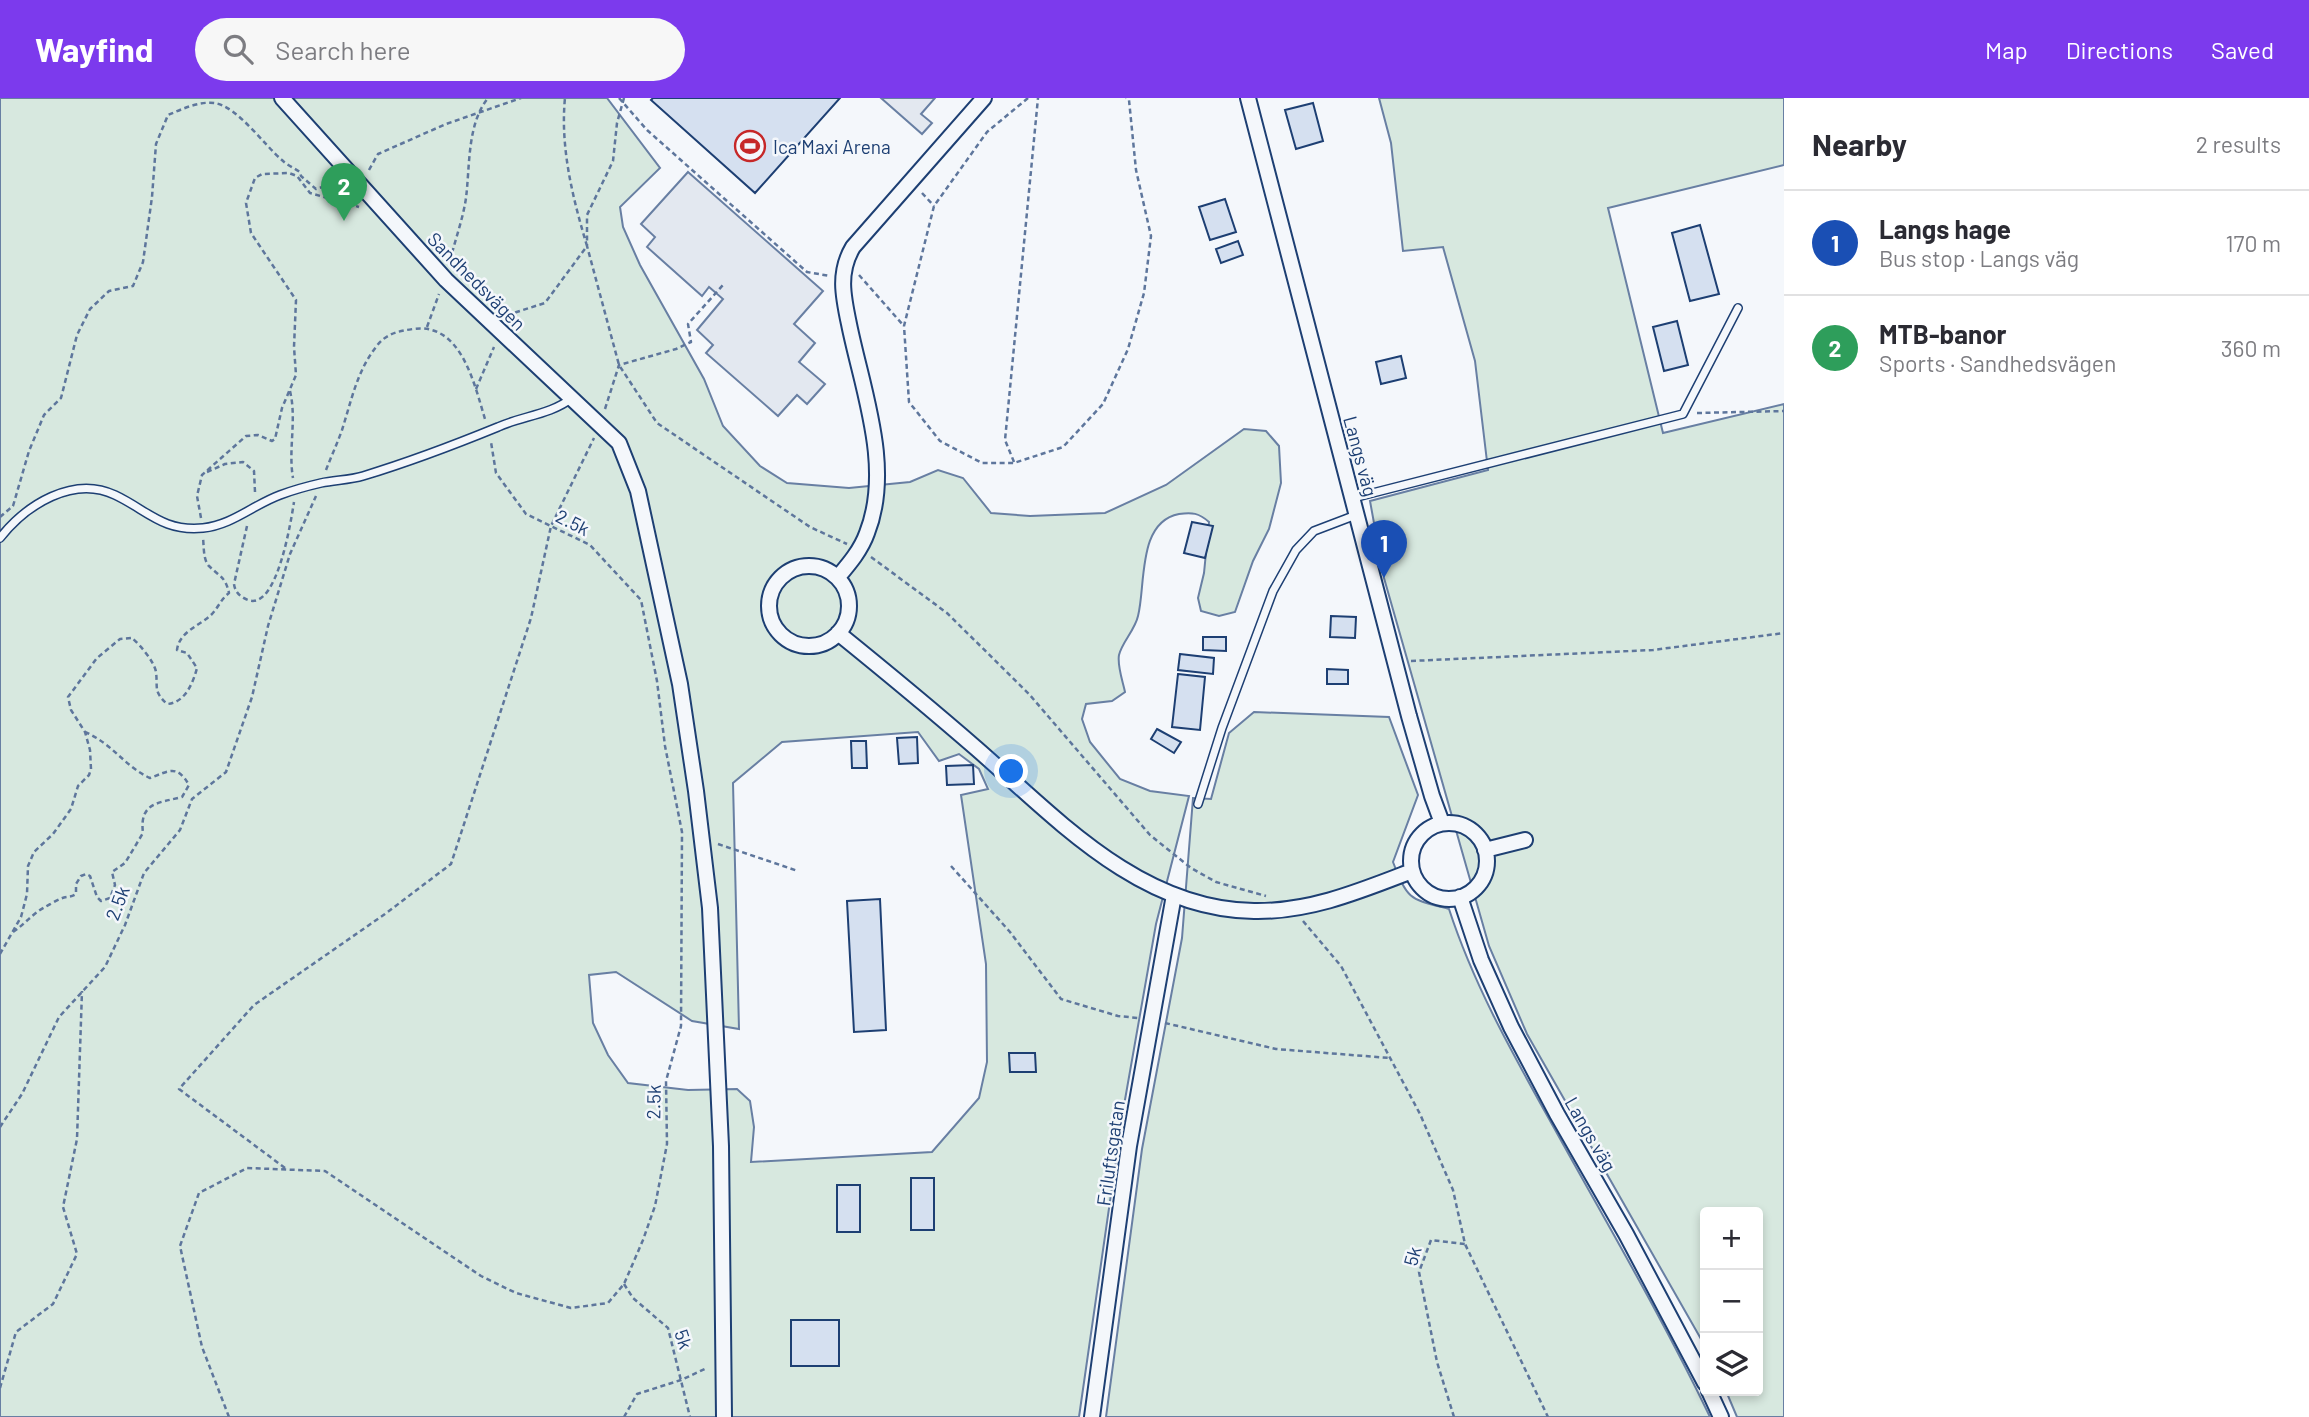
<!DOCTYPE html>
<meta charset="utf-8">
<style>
body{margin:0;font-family:Barlow,sans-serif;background:#f7f7f7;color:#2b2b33}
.controls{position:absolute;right:21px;bottom:21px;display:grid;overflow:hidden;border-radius:7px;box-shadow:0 4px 10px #0003}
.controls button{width:63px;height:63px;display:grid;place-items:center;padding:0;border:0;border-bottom:2px solid #e1e1e2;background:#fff;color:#2b2b33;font:35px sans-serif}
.you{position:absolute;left:1012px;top:674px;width:24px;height:24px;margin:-18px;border:5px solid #fff;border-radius:50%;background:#1a73e8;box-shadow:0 0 0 10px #1a73e833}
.badge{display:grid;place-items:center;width:46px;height:46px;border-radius:50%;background:#7c3aed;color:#fff;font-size:23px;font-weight:700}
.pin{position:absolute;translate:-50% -58px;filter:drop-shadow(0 2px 4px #0008)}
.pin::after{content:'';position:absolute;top:37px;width:24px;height:21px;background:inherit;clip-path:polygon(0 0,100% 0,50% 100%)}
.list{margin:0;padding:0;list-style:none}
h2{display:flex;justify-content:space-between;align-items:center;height:91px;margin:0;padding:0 28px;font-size:30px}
h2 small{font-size:23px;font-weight:400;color:#7c7c81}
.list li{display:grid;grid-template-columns:46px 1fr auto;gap:21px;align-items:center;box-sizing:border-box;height:105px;padding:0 28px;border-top:2px solid #e1e1e2}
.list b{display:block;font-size:26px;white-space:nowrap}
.list p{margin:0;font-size:23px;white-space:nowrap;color:#7c7c81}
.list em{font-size:23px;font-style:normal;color:#7c7c81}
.icon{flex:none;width:38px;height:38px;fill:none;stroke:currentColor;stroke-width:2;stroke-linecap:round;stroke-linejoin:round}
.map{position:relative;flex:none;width:1784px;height:1319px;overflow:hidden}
header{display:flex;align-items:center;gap:42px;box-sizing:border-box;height:98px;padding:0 35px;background:#7c3aed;color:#fff}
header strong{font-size:33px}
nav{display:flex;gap:38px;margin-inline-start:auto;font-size:24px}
.search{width:490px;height:63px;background:#f7f7f7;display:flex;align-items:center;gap:18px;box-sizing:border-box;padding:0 24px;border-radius:38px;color:#7c7c81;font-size:26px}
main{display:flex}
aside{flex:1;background:#fff}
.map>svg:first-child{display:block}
.green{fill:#d7e8df;stroke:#687fa3;stroke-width:2;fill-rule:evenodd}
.parking{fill:#e3e8f0;stroke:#687fa3;stroke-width:2}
.building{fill:#d5e0f0;stroke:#1d3f73;stroke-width:2}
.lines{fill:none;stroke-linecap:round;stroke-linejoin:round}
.lane-casing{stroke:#1d3f73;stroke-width:10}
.street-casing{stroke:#1d3f73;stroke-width:18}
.path{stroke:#5e769c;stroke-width:2.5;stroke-dasharray:5 3.5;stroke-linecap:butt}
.lane{stroke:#f4f7fb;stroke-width:7}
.street{stroke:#f4f7fb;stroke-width:14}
.labels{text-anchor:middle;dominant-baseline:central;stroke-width:5;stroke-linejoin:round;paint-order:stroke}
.poi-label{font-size:19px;fill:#1d3f73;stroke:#f4f7fb;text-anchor:start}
.street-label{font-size:19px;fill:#1d3f73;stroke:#f4f7fb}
</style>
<header>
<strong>Wayfind</strong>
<div class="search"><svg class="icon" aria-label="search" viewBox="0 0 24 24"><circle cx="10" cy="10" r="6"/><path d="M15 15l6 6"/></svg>Search here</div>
<nav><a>Map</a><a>Directions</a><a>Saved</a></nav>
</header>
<main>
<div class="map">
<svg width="1784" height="1319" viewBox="0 0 1784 1319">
<rect width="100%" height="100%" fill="#f4f7fb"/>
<path class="green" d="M0 0H607L660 70 620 109 623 129 640 167 704 281 723 328 760 368 787 385 849 390 910 384 938 372 963 380 991 415 1030 418 1105 415 1166 387 1244 331 1266 333 1279 348 1281 385 1269 431 1253 463 1235 514 1219 518 1201 513 1198 500 1204 475 1209 424C1199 415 1192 414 1179 416 1137 424 1146 487 1138 518 1135 532 1122 544 1119 557 1117 568 1123 584 1125 594L1112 603 1086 606 1082 621 1090 644 1120 681 1150 693 1189 698 1156 826 1123 1013 1079 1319H0ZM918 634 939 663 959 656 979 671 988 691 961 697 986 866 987 964 979 1000 932 1054 751 1064 754 1029 750 1003 737 991 688 992 628 985 608 957 593 925 589 877 616 874 692 923 739 931 733 685 782 644Z
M1379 0H1784V67L1608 110 1663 335 1784 306V1319H1737L1726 1293H1758V1114H1705V1248L1527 936 1489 848 1384 480 1370 403 1488 372 1475 263 1443 149 1403 153 1391 45Z
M1254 614 1389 619 1418 697 1393 764C1408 803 1410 801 1449 811 1474 888 1514 958 1553 1028 1606 1124 1662 1219 1710 1319H1106L1142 1051 1182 840 1193 700 1211 701 1229 635Z"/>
<path class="parking" d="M881 0H935L921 16 932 25 922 36Z
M688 74 823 193 794 226 815 245 799 264 825 286 807 306 797 297 778 318 706 255 713 247 697 232 723 201 709 189 702 198 647 149 655 139 641 126Z"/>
<path class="building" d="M653 0H840L755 95 651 2Z
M1313 5 1323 43 1296 51 1285 12Z
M1225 101 1236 134 1210 142 1199 109Z
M1700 127 1719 196 1690 203 1672 135Z
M1238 143 1243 157 1221 165 1216 151Z
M1677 223 1688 267 1664 273 1653 229Z
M1401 258 1406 280 1381 286 1376 264Z
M1192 424 1213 428 1205 460 1184 455Z
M1331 518 1356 519 1355 540 1330 539Z
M1203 539H1226V553L1203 552Z
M1180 556 1214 560 1213 576 1178 572Z
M1327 571 1348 572V586H1327Z
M1178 576 1205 579 1200 632 1172 629Z
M1157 631 1181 644 1174 655 1151 641Z
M917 639 918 665 899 666 897 640Z
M851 643H866L867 670H852Z
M973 667 974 686 947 687 946 668Z
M880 801 886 932 854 934 847 803Z
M1009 955H1035L1036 974H1010Z
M911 1080H934V1132H911Z
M837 1087H860V1134H837Z
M791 1222H839V1268H791Z"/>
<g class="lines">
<g class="lane-casing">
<path id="lane" d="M1353 400 1683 316 1738 210
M0 440C26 407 73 377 115 397 147 412 163 434 203 430 232 427 253 407 280 397 293 392 308 388 321 385 335 382 350 382 363 378 409 364 454 347 498 329 522 318 550 317 572 300
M1198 706 1222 630 1273 493 1296 452 1314 433 1356 417"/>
</g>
<g class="street-casing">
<path id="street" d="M282 0 446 182 619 345 638 393 680 586 696 693 710 810 721 1048 724 1319
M1248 0 1409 618 1432 698 1442 725
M769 508a40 40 0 1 1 80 0a40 40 0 1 1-80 0Z
M838 479C849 466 861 452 867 435 893 369 862 291 849 226 843 198 838 174 853 149L984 0
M838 535C885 573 931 611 977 651 1056 720 1140 812 1254 813 1310 814 1360 793 1412 773
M1411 763a38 38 0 1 1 76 0a38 38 0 1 1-76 0Z
M1485 752 1525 742
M1460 799 1481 862 1511 929 1557 1016 1626 1136 1705 1285
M1709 1293 1721 1319
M1092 1319 1129 1048 1174 797"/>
</g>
<path class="path" d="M619 0 647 32 807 174 830 178
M624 0 617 25 613 63 587 117V148L619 267 657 325 810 429 847 446
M1028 0 987 34 934 108 904 228 909 304 940 343 982 365H1014L1063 349 1103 306 1128 251 1144 195 1151 138 1136 72 1129 2 1126 0
M369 72 378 56 446 26 521 0
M922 95 934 108
M450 163C455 142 463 121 466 100 470 68 467 26 488 0
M859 177 903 227
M507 217 545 205 587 148C573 101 560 50 565 0
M427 229 439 196
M476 291 494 249
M290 293C297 322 288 351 293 380
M605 311 619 267 676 251 691 244 688 226 723 187
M1697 315 1784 313
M1014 364 1005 342 1038 0
M326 372C331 359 337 346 342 332 351 304 357 273 376 249 385 236 398 233 413 231 461 224 474 285 485 321
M207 374 225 366 243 364 254 373 255 394
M0 419 13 408 29 353 44 317 61 300 77 237 90 211 109 193 133 188 143 164 152 99 156 46 168 17C182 11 199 3 215 5 238 9 265 48 282 62 287 67 294 70 300 74L301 78 316 91 329 87 355 105
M201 420 197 398 202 377 246 338 258 337 272 343 275 341 282 310 296 277 294 249 296 202 251 135 246 105 255 80 262 76 289 75 297 78 310 95 359 109
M247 428 234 486C235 494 240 499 248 502 277 513 291 423 294 404
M871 459 947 515 1029 596 1150 737 1191 770 1216 784 1266 798
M1411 563 1653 552 1784 535
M718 746 798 773
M951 768 1010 834 1061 901 1118 918 1138 920
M1303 823 1341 868 1420 1016 1453 1092 1465 1146 1548 1319
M13 834C25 826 32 816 45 809 49 807 55 803 60 801 66 798 70 800 76 796V786L81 778 86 776 90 778 97 799 101 803 110 800 115 787 112 774 125 765 143 735C139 704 159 705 182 699L189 687C177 666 169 673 150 680 124 668 113 646 85 634
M0 856 21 819 27 796 28 768 34 754 53 736 71 711 78 688 89 677 91 671 90 652 85 634 71 612 68 599 97 560 120 541 132 540C140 547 154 563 156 574 158 590 153 593 167 606 185 605 193 585 197 570L187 555 177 552C179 534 199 528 211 517 218 510 221 501 229 495 225 478 220 479 209 468 203 462 204 448 203 440
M1165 925 1276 951 1390 960
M0 1029 22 996 59 919 105 869 125 827 144 775 180 732 192 701 226 674 252 599 268 528 290 456 316 398
M285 1070 179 991 254 907 385 816 451 766 531 520 551 428 594 340
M624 1186 633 1200 668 1230 690 1319
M0 1290 16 1234 53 1206 77 1156 63 1109 77 1041 82 893
M229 1319 202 1249 180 1148 199 1095 247 1070 325 1073 481 1178 516 1195 571 1210 608 1205 624 1186 643 1142 655 1108 667 1046 666 983 681 928 682 734 665 648 657 583 641 502 590 447 526 416 496 375 491 344
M624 1319 637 1296 681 1282 707 1270
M1454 1319 1437 1264 1419 1174 1431 1142 1465 1146"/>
<use href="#lane" class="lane"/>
<use href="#street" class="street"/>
</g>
<defs>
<g id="stadium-ring" transform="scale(1.575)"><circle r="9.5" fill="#f4f7fb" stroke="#c62828" stroke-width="1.5"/><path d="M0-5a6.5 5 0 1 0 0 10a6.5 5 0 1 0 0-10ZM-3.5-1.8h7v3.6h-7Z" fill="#c62828"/></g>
</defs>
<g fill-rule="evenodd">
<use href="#stadium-ring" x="750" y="48"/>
</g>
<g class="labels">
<g class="poi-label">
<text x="773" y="48">Ica Maxi Arena</text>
</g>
<g class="street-label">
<text transform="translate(477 183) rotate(45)">Sandhedsvägen</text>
<text transform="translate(1361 358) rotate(75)">Langs väg</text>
<text transform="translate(573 424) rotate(27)">2.5k</text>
<text transform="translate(117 805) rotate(-69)">2.5k</text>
<text transform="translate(653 1004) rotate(-89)">2.5k</text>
<text transform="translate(1591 1036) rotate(60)">Langs väg</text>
<text transform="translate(1110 1055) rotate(-82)">Friluftsgatan</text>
<text transform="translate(1412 1158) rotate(-74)">5k</text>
<text transform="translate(684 1241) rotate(72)">5k</text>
</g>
</g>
</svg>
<div class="controls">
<button>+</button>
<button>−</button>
<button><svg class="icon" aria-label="layers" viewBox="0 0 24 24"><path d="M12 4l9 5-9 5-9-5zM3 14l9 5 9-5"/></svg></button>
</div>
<div class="you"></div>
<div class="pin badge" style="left:1384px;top:480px;background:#1a4fb4">1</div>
<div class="pin badge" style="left:344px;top:123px;background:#2e9e5b">2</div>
</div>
<aside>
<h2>Nearby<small>2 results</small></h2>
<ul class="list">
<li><span class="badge" style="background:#1a4fb4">1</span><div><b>Langs hage</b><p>Bus stop · Langs väg</p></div><em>170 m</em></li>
<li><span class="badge" style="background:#2e9e5b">2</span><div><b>MTB-banor</b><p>Sports · Sandhedsvägen</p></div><em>360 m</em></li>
</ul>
</aside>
</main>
